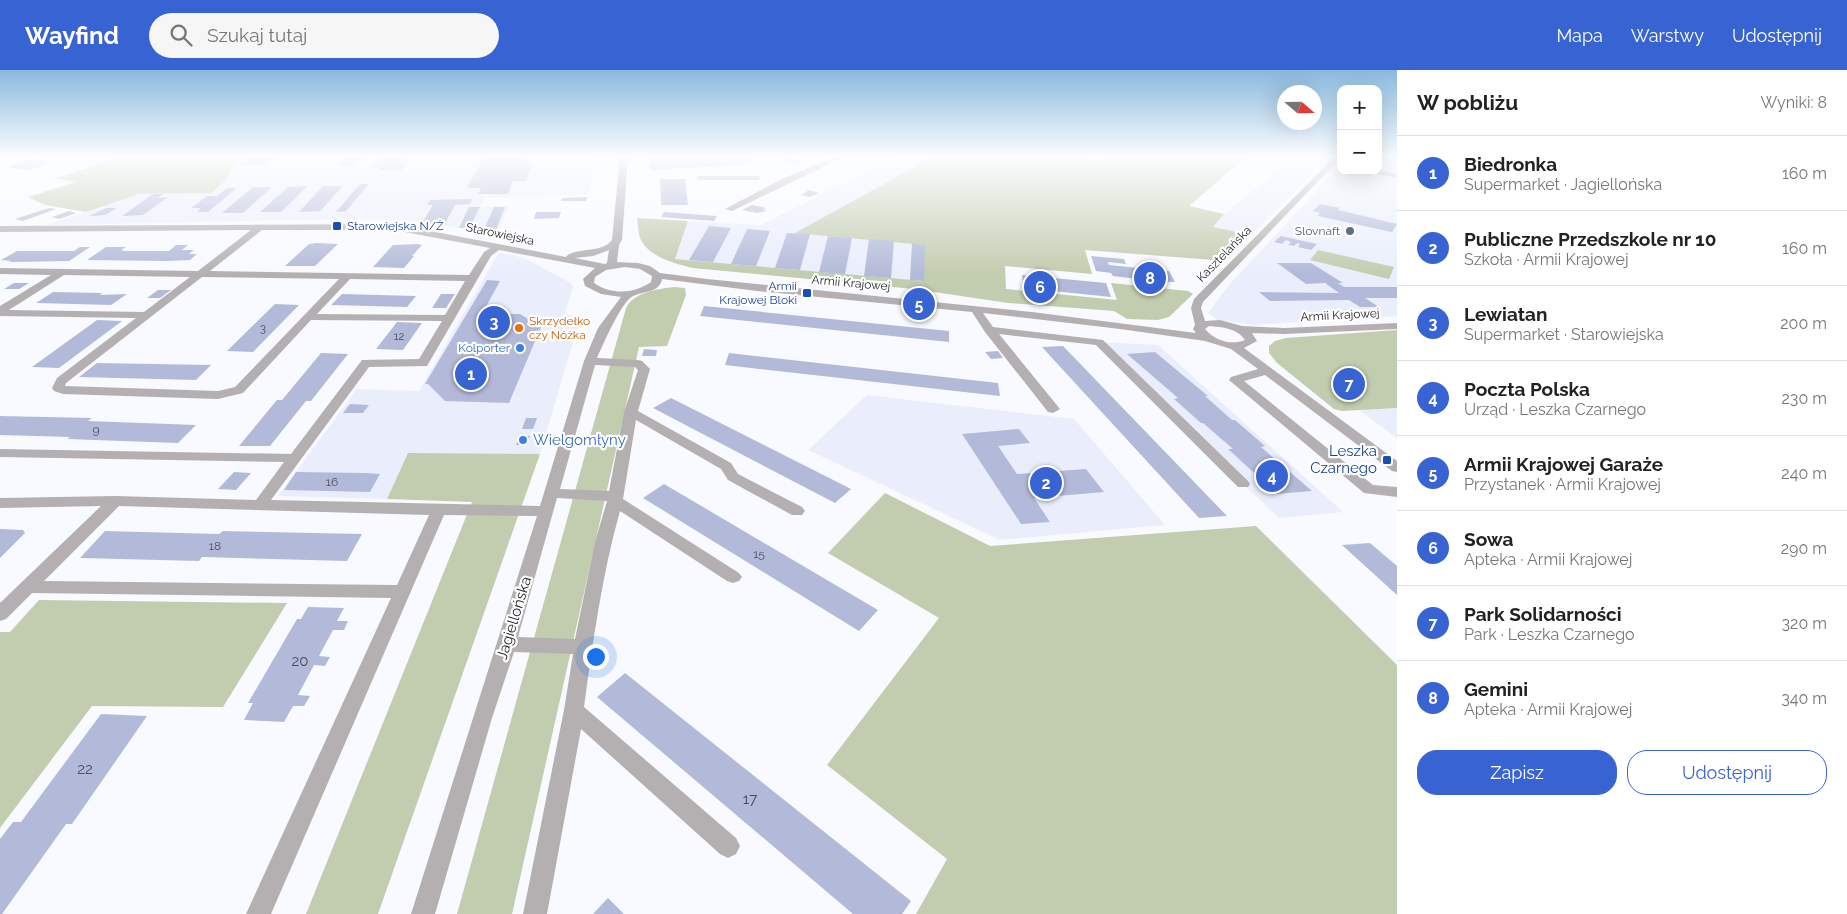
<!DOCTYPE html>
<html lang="pl">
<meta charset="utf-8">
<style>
body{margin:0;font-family:Raleway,sans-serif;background:#f6f6f6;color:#222}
.controls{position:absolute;right:15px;top:15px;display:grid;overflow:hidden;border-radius:10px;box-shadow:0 5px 20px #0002}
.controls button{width:45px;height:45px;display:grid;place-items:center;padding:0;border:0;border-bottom:1px solid #e0e0e0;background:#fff;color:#222;font:25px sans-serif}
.compass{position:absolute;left:1277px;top:15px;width:45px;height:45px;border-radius:50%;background:#fff;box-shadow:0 5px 20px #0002;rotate:110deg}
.you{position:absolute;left:595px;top:586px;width:18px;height:18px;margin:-12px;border:4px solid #fff;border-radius:50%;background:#1a73e8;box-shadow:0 0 0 8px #1a73e833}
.badge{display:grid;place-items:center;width:32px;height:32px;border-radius:50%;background:#3863d3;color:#fff;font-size:16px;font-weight:700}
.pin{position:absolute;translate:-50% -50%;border:2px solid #fff;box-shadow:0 1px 5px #0006}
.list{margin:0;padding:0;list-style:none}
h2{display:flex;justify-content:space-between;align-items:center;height:65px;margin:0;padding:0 20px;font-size:21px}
h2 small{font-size:16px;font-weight:400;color:#767676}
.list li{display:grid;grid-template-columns:32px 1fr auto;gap:15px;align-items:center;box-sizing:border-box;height:75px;padding:0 20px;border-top:1px solid #e0e0e0}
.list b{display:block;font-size:19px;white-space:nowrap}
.list p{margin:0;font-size:16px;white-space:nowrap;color:#767676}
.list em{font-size:16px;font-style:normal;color:#767676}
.actions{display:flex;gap:10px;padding:15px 20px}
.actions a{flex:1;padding:11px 0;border:1px solid #3863d3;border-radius:20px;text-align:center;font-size:18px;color:#3863d3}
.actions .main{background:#3863d3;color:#fff}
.icon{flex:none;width:28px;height:28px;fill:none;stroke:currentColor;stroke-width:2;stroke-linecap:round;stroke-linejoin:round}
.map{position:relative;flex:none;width:1397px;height:844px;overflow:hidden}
header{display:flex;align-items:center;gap:30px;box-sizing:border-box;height:70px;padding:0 25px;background:#3863d3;color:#fff}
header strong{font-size:24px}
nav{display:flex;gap:28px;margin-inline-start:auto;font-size:18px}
.search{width:350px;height:45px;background:#f6f6f6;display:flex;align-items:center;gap:12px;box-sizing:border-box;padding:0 18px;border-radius:28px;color:#767676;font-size:19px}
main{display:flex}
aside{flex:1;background:#fff}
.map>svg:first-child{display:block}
.built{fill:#eaeefc}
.green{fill:#c2ccaf}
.building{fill:#b3bad9}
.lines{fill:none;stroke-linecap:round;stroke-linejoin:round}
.minor{fill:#b4b0b1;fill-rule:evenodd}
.transit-dot{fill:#1a4fb4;stroke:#fff;stroke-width:2}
.service-dot{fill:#5c6f8a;stroke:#fff;stroke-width:2}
.food-dot{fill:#e8710a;stroke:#fff;stroke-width:2}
.shop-dot{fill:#3f7fe0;stroke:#fff;stroke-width:2}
.labels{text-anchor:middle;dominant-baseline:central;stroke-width:4.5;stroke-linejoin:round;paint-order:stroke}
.far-number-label{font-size:11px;fill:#4a4c56}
.far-transit-label{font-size:12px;fill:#164399;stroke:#fff;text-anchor:start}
.far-service-label{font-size:12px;fill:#4e5e75;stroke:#fff;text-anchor:end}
.far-street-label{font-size:12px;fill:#27272a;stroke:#fff}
.far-food-label{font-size:12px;fill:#c56008;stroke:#fff;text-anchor:start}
.far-shop-label{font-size:12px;fill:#366cbe;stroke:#fff;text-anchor:end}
.number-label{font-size:12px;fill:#4a4c56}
.shop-label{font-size:15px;fill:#366cbe;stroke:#fff;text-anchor:start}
.transit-label{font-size:15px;fill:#164399;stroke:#fff;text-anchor:end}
.street-label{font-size:15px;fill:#27272a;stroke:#fff}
.near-number-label{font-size:15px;fill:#4a4c56}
</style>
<header>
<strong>Wayfind</strong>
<div class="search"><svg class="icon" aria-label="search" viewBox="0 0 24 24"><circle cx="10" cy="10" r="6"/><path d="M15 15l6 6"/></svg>Szukaj tutaj</div>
<nav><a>Mapa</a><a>Warstwy</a><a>Udostępnij</a></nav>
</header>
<main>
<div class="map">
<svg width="1397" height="844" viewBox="0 0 1397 844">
<rect width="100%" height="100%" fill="#f9faff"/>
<path class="built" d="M246 87H596L588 124 484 128 480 137 508 136 498 164 406 150 342 149 46 155 139 124 211 123 225 111 234 95Z
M896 87H933L796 163 925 175 924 211 675 189 688 151 761 155Z
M1378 87H1397V246L1254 255 1218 250 1208 243 1229 215 1341 95V101H1378Z
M1287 94 1316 99 1251 165 1213 157 1224 144Z
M499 182 524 188 571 213 573 218 564 245H581L540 384 408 383 387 429 278 426 357 319 419 321Z
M1099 272 1158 275 1343 442 1279 448 1243 414Z
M867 325 1074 349 1165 455 1000 470 808 380Z
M1397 338V368L1359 340Z"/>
<path class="green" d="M120 87H246L234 95 225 111 211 123 139 124 86 142 45 135 28 127 76 112 56 108Z
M650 87H757L742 95 651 100Z
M933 87H1081L1098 91 1104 87H1246L1189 136 1224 144 1213 157 1251 165 1226 191 1085 180 1092 204 1005 196 1006 219 1117 230 1111 213 1188 221 1193 224 1169 247 1158 250 1127 249 1114 241 1008 233 914 219 693 198C676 194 648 187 640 168 638 162 638 155 637 148L688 151 675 189 924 211V175L795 163Z
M1318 180 1394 197 1389 209 1310 190Z
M674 217 685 218 686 225 667 276 639 277 512 844H457L626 238C634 222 658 219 674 217Z
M1397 260V338L1342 341 1334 339 1277 293 1269 283V276L1275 271 1286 268Z
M408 383 540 384 378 844H306L472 432 387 429Z
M885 423 990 476 1256 456 1397 595V844H916L947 789 827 695 939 548 828 483Z
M39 530 287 533 223 637 92 636 0 758V562H10Z"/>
<path class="building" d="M251 87H277L265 95H238Z
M346 87H363L353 96 336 95Z
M402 87 399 91H409L402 100H379L381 97H371L380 88Z
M484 87H523L522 91H533L526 111H513L508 124H478L481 118H467Z
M789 88 804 91 794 94 781 91Z
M33 89 54 92 29 100 7 97Z
M1378 100 1397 104V108L1370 103Z
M697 106H759L760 110H698Z
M660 109H685L688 135H661Z
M360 114H369L346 141 336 142Z
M308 116 281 142H260L288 117Z
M323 116H343L320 141 299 142Z
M253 117H272L243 143H222Z
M227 118H237L208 142H197L201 138H191L207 126H217Z
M809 120 819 123 810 127 801 125Z
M153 124H163L158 128 168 127 143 145 122 146Z
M587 127 586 131H561L562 128Z
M472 129 470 134 455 135 444 155 422 153 433 135H427L430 130Z
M1320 134 1340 138 1338 140 1397 154 1392 162 1318 146 1320 143 1313 141Z
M752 135 766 138 763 140 767 141 757 143 742 140Z
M469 137H480L470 157 459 158Z
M494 137H505L495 162H483Z
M49 138 56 139 23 151 15 149Z
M106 138H117L105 145 89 146Z
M69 141 76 143 59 149 52 147Z
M536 142H561L559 148 534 149Z
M664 142 717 146 714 151 661 147Z
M709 156 731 158 713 192 689 190Z
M747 159 770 161 756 196 731 194Z
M787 163 810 164 800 200 775 198Z
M828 166 852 168 845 204 819 202Z
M1281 166 1317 174 1311 180 1298 177 1300 174 1297 173 1294 176 1288 175 1291 172 1286 170 1282 174 1274 172Z
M869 169 894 171 891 208 864 206Z
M316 173 338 174 315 196H285L309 174Z
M912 173 925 175 924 211 910 210Z
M417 174 422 175 412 186H414L404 198 373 197 393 175Z
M176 175H188L182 180H194L189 184H197L190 190 167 191 87 190 106 177H126L121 180 124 181H169Z
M80 177H90L69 191 10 192 11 191 1 190 17 181H74Z
M1091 186 1124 189 1126 194 1108 192 1109 195 1169 201 1175 212 1139 211 1138 209 1113 206 1111 203 1096 201Z
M1277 193H1311L1343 213H1338L1344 217H1397V228H1365L1379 237H1360L1349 230 1270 231 1259 222 1339 223 1325 213 1306 214Z
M1022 205 1106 213 1111 227 1024 218Z
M487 210 500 211 482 244H520L541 257 509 333 445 331 428 314H425Z
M14 213H29L19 219H4Z
M158 220H171L160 228H147Z
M53 222 102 223 100 225 127 224 111 235 36 233Z
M342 224 416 226 407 237 331 235Z
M441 224H455L446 238H432Z
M275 234 299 235 253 282 227 281Z
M704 236 949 261V272L700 246Z
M97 250 122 251 59 298 32 297Z
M397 252 422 253 403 280 376 279Z
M1063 276 1227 446 1199 448 1042 277Z
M644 279 657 280 656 286H642Z
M998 281 1003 288 991 289 985 282Z
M1155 282 1208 326H1205L1232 350H1235L1265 376 1261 377 1312 421 1277 424 1228 379H1233L1203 353H1201L1174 329 1178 328 1127 284Z
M321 283 348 284 311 331H306L270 376H239L277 330H282Z
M729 283 998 313 1000 326 725 295Z
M97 293 211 295 196 310 79 307Z
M671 328 851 419 835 433 653 338Z
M350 334 369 335 363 343H343Z
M0 346 92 348 88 351 196 355 178 373 67 369 70 367 0 365Z
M526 348H537L533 359H522Z
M1019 359 1030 373 998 376 1017 404 1086 399 1104 422 1034 428 1050 452 1021 454 962 364Z
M520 365 530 366 527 375H516Z
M234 402 251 403 236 420 218 419Z
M296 402 366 403 380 404 370 422 284 420Z
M664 414 878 540 859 561 643 428Z
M0 459 23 460 25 463 0 488Z
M105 461 219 464 223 461 362 464 347 491 202 487 199 491 80 488Z
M1370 473 1397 496V525L1342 475Z
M308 537 344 538 337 551H348L344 560H333L319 586 330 587 325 596 314 595 298 625 310 626 304 636H293L284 652 244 650 253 633H248L297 549H301Z
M625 603 911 831 902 844H853L597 627Z
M101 644 147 646 72 754H66L2 844H0V769L13 752H21Z
M608 828 624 844H593Z"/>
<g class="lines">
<path class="minor" d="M620 87H628L622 170 619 175 617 192 638 193 650 196 660 203 707 209 1032 242 1196 263 1193 259 1195 255 1191 238 1194 229 1334 87H1341L1203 232 1201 238 1205 251 1220 250 1242 256 1284 258 1397 253V259L1284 264 1252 263 1257 271 1244 278 1397 391V402L1392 401 1265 305 1244 311 1373 415 1397 417V427L1364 423 1229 310 1231 307 1258 299 1231 279 1205 271 1120 259 983 243 993 257 1103 270 1248 411 1250 414 1248 417H1238L1096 275 999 264 1060 339 1053 343 1048 342 985 262 972 242 757 221 662 209C660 223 643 221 633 226 621 232 603 275 597 288L638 290 642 291 650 299 638 341 731 393 738 404 802 437 805 441 802 445H792L728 410 721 399 636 350 623 429 739 503 742 507 739 511 733 513 727 511 620 441C602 505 593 571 584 637L736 768 740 776 736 784 728 788 720 784 581 659 547 844H523L564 640 573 584 514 582 492 648 435 844H411L537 446 444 445 271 844H246L391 528 32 523 6 549 0 551V533L101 436 0 438V428L115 426 256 430 284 392 0 387V379L291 384 362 290 419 289 442 251 311 250 243 323 218 329 63 324 54 321 52 318 57 308 136 248 0 246V236L51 205 0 204V198L198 201 251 160 0 162V156L394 154 566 187C573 177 602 184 612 170ZM262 160H394L490 178 484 182 469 205 210 201ZM499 180 595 198 583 209 585 216 601 224 621 227 598 258 584 291 540 436 271 430 369 297 427 296 491 186ZM609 180 607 193 605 194 575 188 593 186ZM625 197 640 199 652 206 651 212C634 224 611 225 594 213L595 207 606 200ZM64 205 190 207 144 242 9 240ZM202 207 339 209 235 317 218 321 65 316 66 313ZM350 209 465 211 445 245 317 244ZM1209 256C1222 257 1237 258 1245 270 1231 276 1214 270 1205 259ZM595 295 635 297 638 300 624 342 609 421 560 419ZM557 428 607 431 595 472 575 569 518 567ZM119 436 429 445 397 515 44 511Z
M834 87H844L732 141 725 139 782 109Z"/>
</g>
<linearGradient id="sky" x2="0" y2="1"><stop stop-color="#89b9dd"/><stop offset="0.42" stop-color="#fcfdff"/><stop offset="1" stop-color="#fcfdff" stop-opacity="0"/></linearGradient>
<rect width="1397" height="205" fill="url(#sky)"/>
<g class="transit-dot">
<rect x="332" y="151" width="10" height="10" rx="2.5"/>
<rect x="802" y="218" width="10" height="10" rx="2.5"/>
<rect x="1382" y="385" width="10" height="10" rx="2.5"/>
</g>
<circle class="service-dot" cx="1350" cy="161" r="5"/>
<circle class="food-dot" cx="519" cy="258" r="5"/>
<g class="shop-dot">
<circle cx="520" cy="278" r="5"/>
<circle cx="523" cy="370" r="5"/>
</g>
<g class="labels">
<g class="far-number-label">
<text x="263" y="258">3</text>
<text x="399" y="266">12</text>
</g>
<g class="far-transit-label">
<text x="347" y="156">Starowiejska N/Ż</text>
<text x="797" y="216" text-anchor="end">Armii<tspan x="797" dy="14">Krajowej Bloki</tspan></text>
</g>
<g class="far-service-label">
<text x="1340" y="161">Slovnaft</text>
</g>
<g class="far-street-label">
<text transform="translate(500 164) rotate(12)">Starowiejska</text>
<text transform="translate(1224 184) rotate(-46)">Kasztelańska</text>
<text transform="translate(851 213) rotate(5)">Armii Krajowej</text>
<text transform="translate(1340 245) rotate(-3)">Armii Krajowej</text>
</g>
<g class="far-food-label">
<text x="529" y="251">Skrzydełko<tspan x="529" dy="14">czy Nóżka</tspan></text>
</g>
<g class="far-shop-label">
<text x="510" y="278">Kolporter</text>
</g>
<g class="number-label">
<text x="96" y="360">9</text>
<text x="332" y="412">16</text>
<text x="215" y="476">18</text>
<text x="759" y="484">15</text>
</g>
<g class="shop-label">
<text x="533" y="370">Wielgomłyny</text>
</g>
<g class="transit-label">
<text x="1377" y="381">Leszka<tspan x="1377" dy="17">Czarnego</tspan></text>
</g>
<g class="street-label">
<text transform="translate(514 548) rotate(-73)">Jagiellońska</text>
</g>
<g class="near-number-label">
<text x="300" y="591">20</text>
<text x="85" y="699">22</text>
<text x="750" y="729">17</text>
</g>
</g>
</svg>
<div class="controls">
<button>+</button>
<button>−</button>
</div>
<svg class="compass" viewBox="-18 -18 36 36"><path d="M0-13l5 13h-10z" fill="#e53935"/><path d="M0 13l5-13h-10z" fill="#767676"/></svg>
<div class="you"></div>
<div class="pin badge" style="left:471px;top:304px">1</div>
<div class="pin badge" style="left:1046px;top:413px">2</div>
<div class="pin badge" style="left:494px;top:252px">3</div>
<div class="pin badge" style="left:1272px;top:406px">4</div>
<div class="pin badge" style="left:919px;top:234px">5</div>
<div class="pin badge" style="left:1040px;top:217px">6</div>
<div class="pin badge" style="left:1349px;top:314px">7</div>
<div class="pin badge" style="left:1150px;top:208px">8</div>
</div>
<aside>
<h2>W pobliżu<small>Wyniki: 8</small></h2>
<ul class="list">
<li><span class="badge">1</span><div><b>Biedronka</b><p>Supermarket · Jagiellońska</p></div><em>160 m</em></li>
<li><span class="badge">2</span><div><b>Publiczne Przedszkole nr 10</b><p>Szkoła · Armii Krajowej</p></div><em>160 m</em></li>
<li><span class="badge">3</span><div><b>Lewiatan</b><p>Supermarket · Starowiejska</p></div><em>200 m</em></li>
<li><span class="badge">4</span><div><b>Poczta Polska</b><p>Urząd · Leszka Czarnego</p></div><em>230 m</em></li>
<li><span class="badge">5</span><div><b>Armii Krajowej Garaże</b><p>Przystanek · Armii Krajowej</p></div><em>240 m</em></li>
<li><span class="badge">6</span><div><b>Sowa</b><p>Apteka · Armii Krajowej</p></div><em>290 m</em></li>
<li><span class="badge">7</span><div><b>Park Solidarności</b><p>Park · Leszka Czarnego</p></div><em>320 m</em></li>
<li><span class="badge">8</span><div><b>Gemini</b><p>Apteka · Armii Krajowej</p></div><em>340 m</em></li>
</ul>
<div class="actions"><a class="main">Zapisz</a><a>Udostępnij</a></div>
</aside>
</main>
